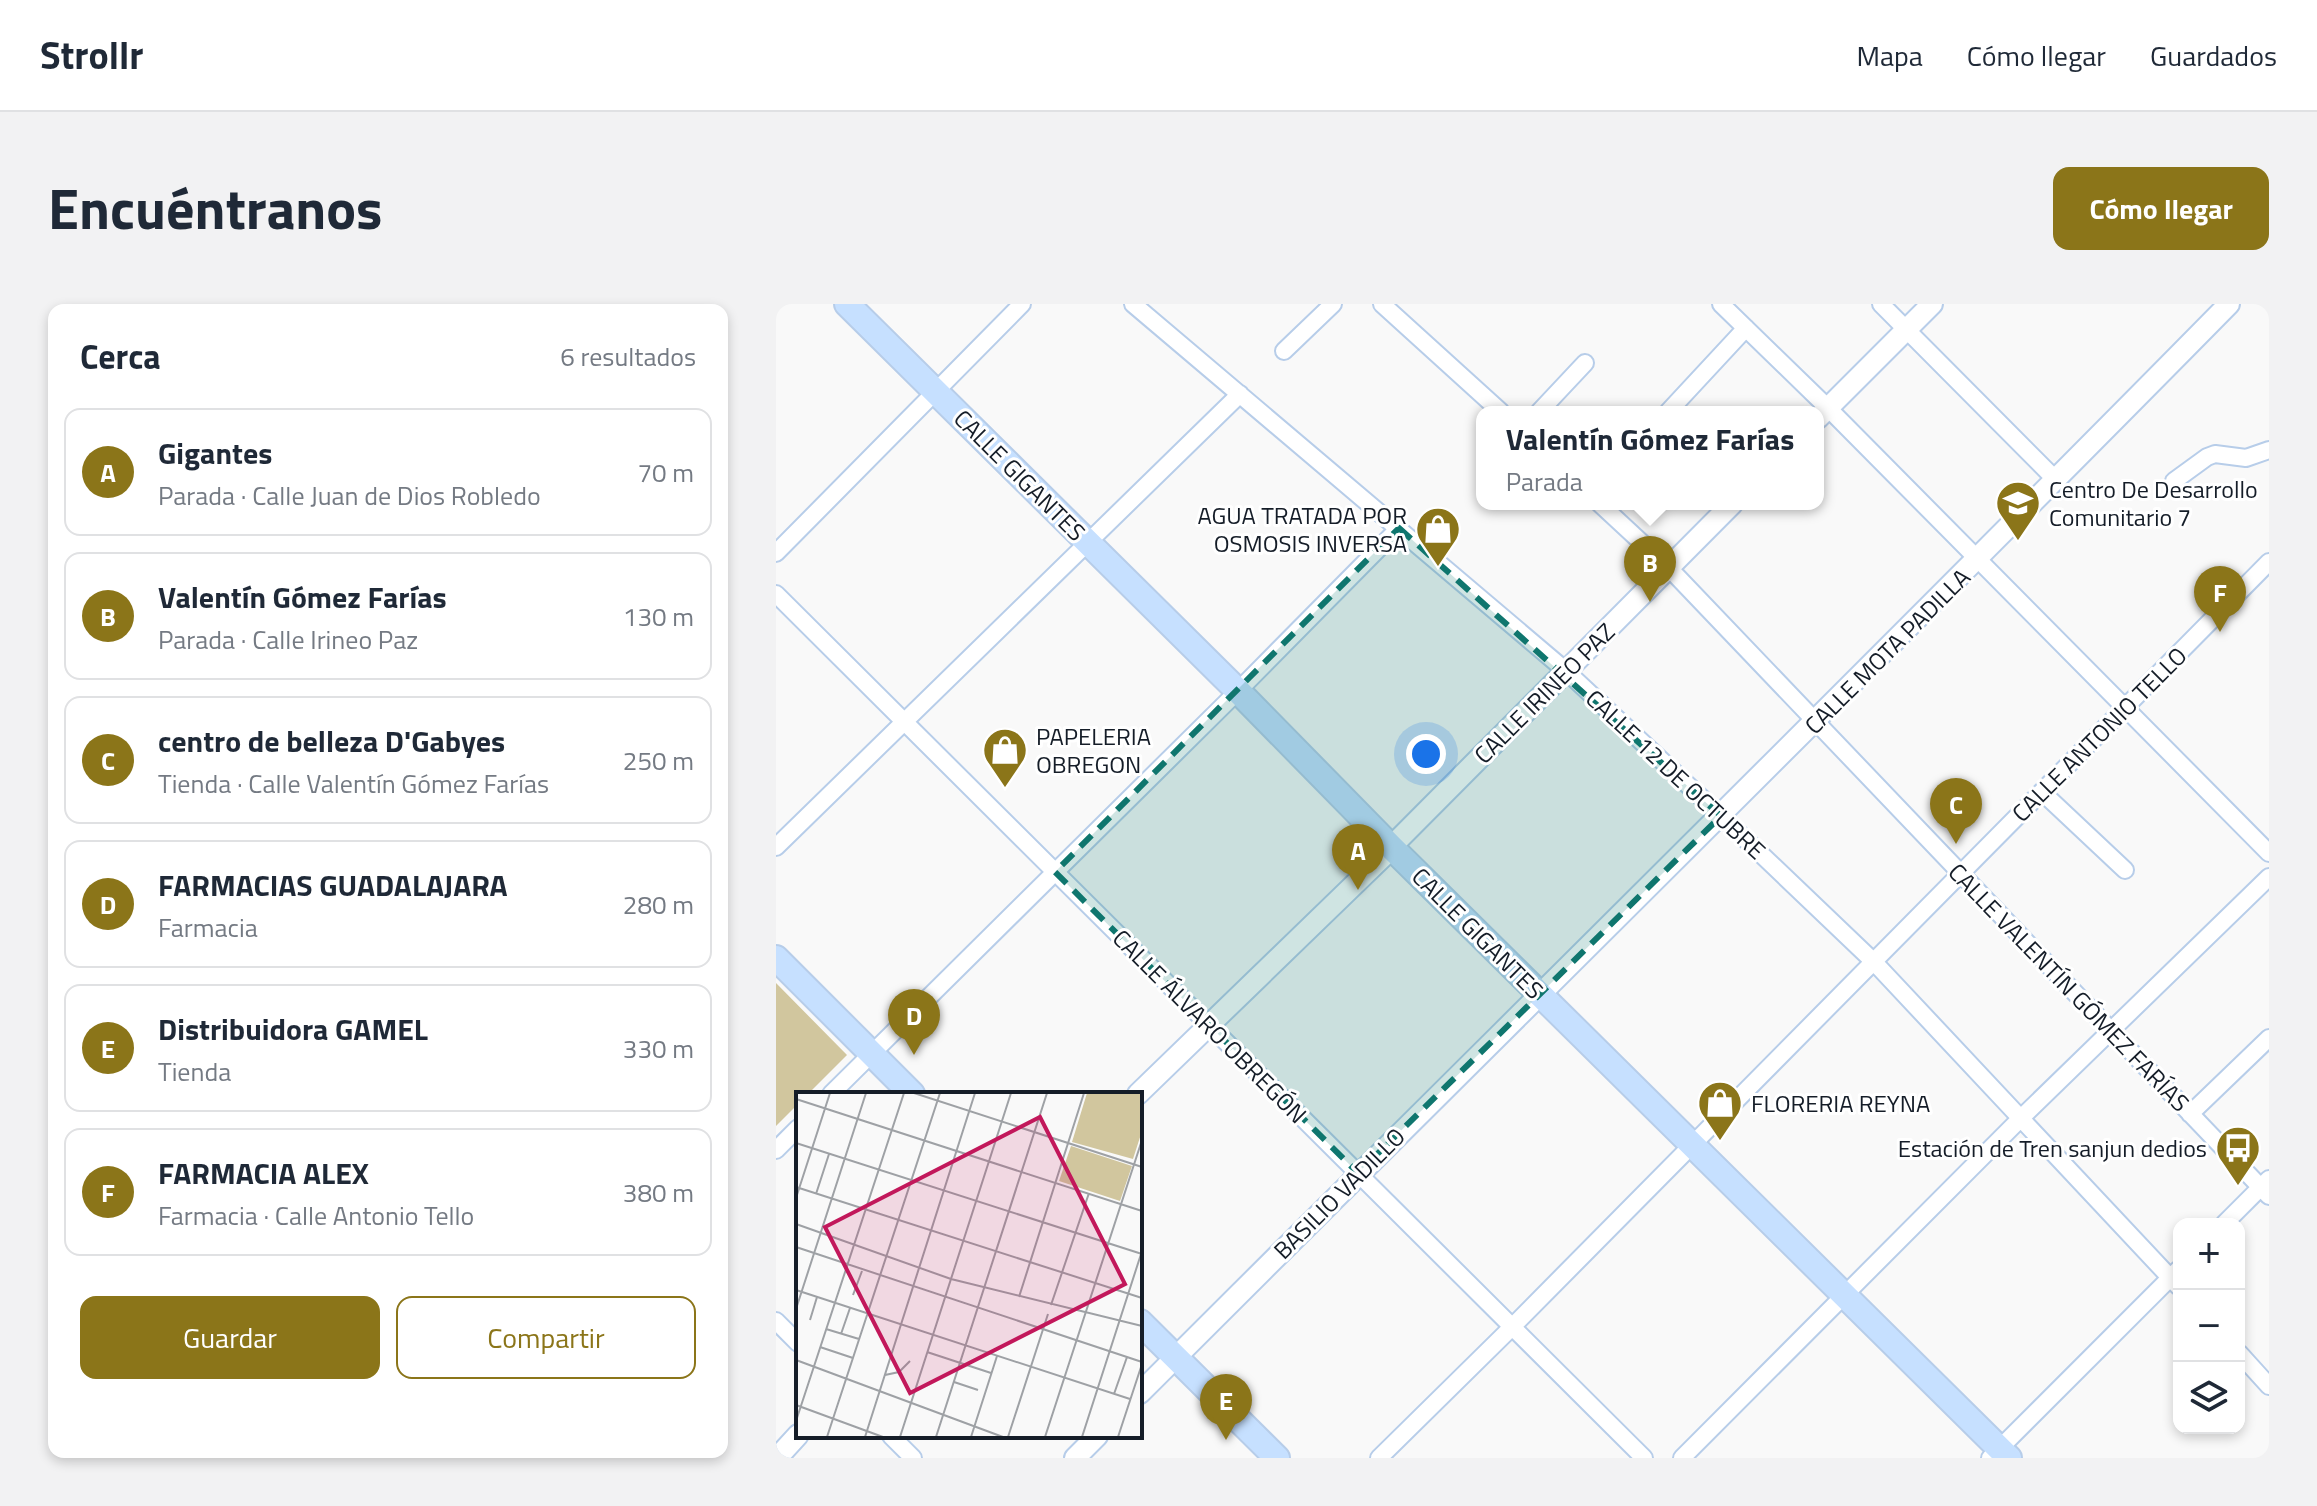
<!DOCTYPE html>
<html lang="es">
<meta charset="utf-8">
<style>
body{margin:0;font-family:"Titillium Web",sans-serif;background:#f2f2f3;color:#1f2937}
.controls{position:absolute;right:24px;bottom:24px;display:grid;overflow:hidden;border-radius:16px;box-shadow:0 4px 12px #0003}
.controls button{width:72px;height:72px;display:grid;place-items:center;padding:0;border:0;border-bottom:2px solid #e0e1e3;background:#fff;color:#1f2937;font:40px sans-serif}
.you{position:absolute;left:650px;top:450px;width:28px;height:28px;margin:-20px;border:6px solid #fff;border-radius:50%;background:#1a73e8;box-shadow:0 0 0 12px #1a73e833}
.badge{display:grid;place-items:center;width:52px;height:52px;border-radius:50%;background:#8b7519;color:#fff;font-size:26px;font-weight:700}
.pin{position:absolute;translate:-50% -66px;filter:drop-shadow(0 2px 4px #0008)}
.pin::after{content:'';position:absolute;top:42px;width:28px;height:24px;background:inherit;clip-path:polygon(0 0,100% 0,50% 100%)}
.popup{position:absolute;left:700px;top:102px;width:348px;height:104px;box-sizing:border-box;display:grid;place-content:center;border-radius:16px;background:#fff;filter:drop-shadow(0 2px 6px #0005);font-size:26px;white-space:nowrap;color:#747a83}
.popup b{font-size:30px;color:#1f2937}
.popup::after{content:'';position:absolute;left:50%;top:100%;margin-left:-16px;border:16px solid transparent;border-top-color:#fff}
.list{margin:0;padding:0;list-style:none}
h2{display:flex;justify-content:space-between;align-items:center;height:104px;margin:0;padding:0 32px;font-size:34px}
h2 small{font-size:26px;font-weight:400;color:#747a83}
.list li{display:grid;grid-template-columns:52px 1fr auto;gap:24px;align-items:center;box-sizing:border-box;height:128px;margin:0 16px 16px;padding:0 16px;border:2px solid #e0e1e3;border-radius:16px}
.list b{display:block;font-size:30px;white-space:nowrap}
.list p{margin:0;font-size:26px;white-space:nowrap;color:#747a83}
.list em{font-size:26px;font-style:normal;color:#747a83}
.actions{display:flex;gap:16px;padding:24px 32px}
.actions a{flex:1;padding:18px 0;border:2px solid #8b7519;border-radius:16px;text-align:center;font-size:28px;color:#8b7519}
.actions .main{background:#8b7519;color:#fff}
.icon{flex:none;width:44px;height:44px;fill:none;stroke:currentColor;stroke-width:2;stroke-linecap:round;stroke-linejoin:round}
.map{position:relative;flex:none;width:1493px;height:1154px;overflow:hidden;border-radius:16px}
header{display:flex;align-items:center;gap:48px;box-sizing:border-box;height:112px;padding:0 40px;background:#fff;border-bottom:2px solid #e0e1e3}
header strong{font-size:38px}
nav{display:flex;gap:44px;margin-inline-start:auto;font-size:28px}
.intro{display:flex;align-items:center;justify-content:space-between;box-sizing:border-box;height:192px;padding:0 48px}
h1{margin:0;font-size:56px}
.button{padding:20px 36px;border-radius:16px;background:#8b7519;color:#fff;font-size:28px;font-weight:700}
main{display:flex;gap:48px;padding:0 48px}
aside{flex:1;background:#fff;border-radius:16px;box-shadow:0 4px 12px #0003}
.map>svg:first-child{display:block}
.green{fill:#d1c69e}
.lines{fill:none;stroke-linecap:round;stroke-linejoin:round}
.minor-casing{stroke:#b7cde9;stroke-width:20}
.tertiary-casing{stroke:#b7cde9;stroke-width:24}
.secondary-casing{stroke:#b7cde9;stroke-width:28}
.minor{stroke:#fff;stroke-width:16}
.tertiary{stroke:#fff;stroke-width:20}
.secondary{stroke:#c6e0ff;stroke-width:24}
.marked{fill:#0f766e;fill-opacity:0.2;stroke:#0f766e;stroke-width:6;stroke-dasharray:16 10;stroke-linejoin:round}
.labels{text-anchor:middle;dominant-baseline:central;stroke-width:6;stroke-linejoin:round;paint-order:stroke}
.street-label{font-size:24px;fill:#151d28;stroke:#fff}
.poi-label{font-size:24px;fill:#151d28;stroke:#fff;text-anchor:start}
.inset-road{fill:none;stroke:#9ea1a5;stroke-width:2}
.view{fill:#c2185b;fill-opacity:0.15;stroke:#c2185b;stroke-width:4}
.inset-edge{fill:none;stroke:#151d28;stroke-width:4}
</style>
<header>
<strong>Strollr</strong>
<nav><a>Mapa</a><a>Cómo llegar</a><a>Guardados</a></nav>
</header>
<div class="intro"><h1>Encuéntranos</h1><a class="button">Cómo llegar</a></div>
<main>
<aside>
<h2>Cerca<small>6 resultados</small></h2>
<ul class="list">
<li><span class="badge">A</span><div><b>Gigantes</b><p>Parada · Calle Juan de Dios Robledo</p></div><em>70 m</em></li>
<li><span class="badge">B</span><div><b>Valentín Gómez Farías</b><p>Parada · Calle Irineo Paz</p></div><em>130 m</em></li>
<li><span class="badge">C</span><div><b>centro de belleza D'Gabyes</b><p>Tienda · Calle Valentín Gómez Farías</p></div><em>250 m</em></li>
<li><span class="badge">D</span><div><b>FARMACIAS GUADALAJARA</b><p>Farmacia</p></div><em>280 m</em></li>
<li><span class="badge">E</span><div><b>Distribuidora GAMEL</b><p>Tienda</p></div><em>330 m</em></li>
<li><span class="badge">F</span><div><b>FARMACIA ALEX</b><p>Farmacia · Calle Antonio Tello</p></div><em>380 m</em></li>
</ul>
<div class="actions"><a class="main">Guardar</a><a>Compartir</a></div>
</aside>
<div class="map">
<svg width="1493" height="1154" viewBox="0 0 1493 1154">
<rect width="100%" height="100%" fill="#f9f9f9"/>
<path class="green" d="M0 679 71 751 32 790H22V800L0 822Z"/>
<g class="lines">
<g class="minor-casing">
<path id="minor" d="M357 0 790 367 945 512 1098 658 1403 983
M606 0 725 108
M945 0 1052 104 1493 549
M1105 0 1280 176
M508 47 557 0
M763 108 809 59
M892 108 970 24
M1398 177 1431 153 1439 150 1470 154 1493 146
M824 200 893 264 1493 892
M0 249 246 0
M0 290 868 1154
M1266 488 1349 566
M0 543 464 90
M55 790 462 387 623 224
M1414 810 1493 734
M0 846 22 824
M1448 920 1493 875
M0 1017 22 1039
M1463 1049 1493 1082
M115 1132 137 1154
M603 1154 736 1023 1493 258
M906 1154 1245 814 1493 573
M1214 1154 1403 965"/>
</g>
<g class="tertiary-casing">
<path id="tertiary" d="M1042 114 1156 0
M362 790 616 544 621 537 956 200
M364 1089C727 726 1093 366 1453 0
M1 1154 22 1131
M299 1154 321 1132"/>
</g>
<g class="secondary-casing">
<path id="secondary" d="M71 0 462 387 616 544 1233 1154
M0 654 136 790
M364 1018 501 1154"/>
</g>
<use href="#minor" class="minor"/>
<use href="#tertiary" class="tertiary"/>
<use href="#secondary" class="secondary"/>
</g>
<path class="marked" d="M623 224 945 512 582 869 279 568Z"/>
<defs>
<g id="school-pin" transform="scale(2.3)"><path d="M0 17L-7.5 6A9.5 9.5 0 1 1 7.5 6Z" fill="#8b7519" stroke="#fff"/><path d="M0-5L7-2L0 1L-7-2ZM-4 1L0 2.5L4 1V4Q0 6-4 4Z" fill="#fff"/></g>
<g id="shop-pin" transform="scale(2.3)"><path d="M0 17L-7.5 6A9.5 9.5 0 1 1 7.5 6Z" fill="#8b7519" stroke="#fff"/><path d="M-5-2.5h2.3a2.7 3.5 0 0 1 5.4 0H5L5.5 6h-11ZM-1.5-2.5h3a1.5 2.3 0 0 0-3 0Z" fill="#fff"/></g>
<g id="bus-pin" transform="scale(2.3)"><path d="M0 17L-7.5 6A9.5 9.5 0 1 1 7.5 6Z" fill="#8b7519" stroke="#fff"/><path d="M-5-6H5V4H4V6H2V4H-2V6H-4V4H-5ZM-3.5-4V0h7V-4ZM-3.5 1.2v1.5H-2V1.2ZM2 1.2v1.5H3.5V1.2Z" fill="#fff"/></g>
</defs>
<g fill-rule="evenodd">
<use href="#school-pin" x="1242" y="199"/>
<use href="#shop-pin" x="662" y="225"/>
<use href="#shop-pin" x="229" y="446"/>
<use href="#shop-pin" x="944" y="799"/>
<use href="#bus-pin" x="1462" y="844"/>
</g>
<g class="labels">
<g class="street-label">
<text transform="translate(244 171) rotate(45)">CALLE GIGANTES</text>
<text transform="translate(1111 347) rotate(-45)">CALLE MOTA PADILLA</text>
<text transform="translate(768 389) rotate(-45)">CALLE IRINEO PAZ</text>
<text transform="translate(1323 430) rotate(-45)">CALLE ANTONIO TELLO</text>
<text transform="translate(900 470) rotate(43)">CALLE 12 DE OCTUBRE</text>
<text transform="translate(702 629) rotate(45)">CALLE GIGANTES</text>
<text transform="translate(1293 683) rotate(46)">CALLE VALENTÍN GÓMEZ FARÍAS</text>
<text transform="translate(434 722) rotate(45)">CALLE ÁLVARO OBREGÓN</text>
<text transform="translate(563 889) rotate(-45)">BASILIO VADILLO</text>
</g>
<g class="poi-label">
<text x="1273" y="185">Centro De Desarrollo<tspan x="1273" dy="28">Comunitario 7</tspan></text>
<text x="631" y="211" text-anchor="end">AGUA TRATADA POR<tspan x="631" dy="28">OSMOSIS INVERSA</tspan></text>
<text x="260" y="432">PAPELERIA<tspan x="260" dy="28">OBREGON</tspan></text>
<text x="975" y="799">FLORERIA REYNA</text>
<text x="1431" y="844" text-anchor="end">Estación de Tren sanjun dedios</text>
</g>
</g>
<g transform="translate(20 788)">
<rect width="346" height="346" fill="#f9f9f9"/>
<path d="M291 1H346V39L337 67 276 50ZM275 54 336 74 324 109 263 89Z" fill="#d1c69e"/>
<path class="inset-road" d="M118 1 346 75M0 7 346 119M0 51 346 162M0 95 346 206M20 102 33 62M0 106 34 1M0 132 155 187 346 234M0 155 346 270M0 198 334 307M57 203 66 179M223 205 288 1M255 213 293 101M0 217 70 1M14 228 21 205M30 237 63 247M45 242 54 216M24 255 57 266M131 260 195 281M0 268 207 345M89 283 103 280 114 269M158 290 182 298M318 302 331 265M0 313 87 345M0 329 108 1M31 345 144 1M69 345 179 1M104 345 215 1M140 345 251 1M175 345 201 264M212 345 252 222M249 345 346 48M286 345 346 159M322 345 346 272"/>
<path class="view" d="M244 25 329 192 114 301 29 135Z"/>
<rect width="346" height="346" class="inset-edge"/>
</g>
</svg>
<div class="controls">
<button>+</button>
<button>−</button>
<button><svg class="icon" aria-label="layers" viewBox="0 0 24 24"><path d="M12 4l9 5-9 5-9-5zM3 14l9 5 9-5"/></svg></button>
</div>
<div class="you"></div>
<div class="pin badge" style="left:582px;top:586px">A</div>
<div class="pin badge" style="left:874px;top:298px">B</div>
<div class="popup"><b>Valentín Gómez Farías</b>Parada</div>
<div class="pin badge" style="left:1180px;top:540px">C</div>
<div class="pin badge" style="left:138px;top:751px">D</div>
<div class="pin badge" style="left:450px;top:1136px">E</div>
<div class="pin badge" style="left:1444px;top:328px">F</div>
</div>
</main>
